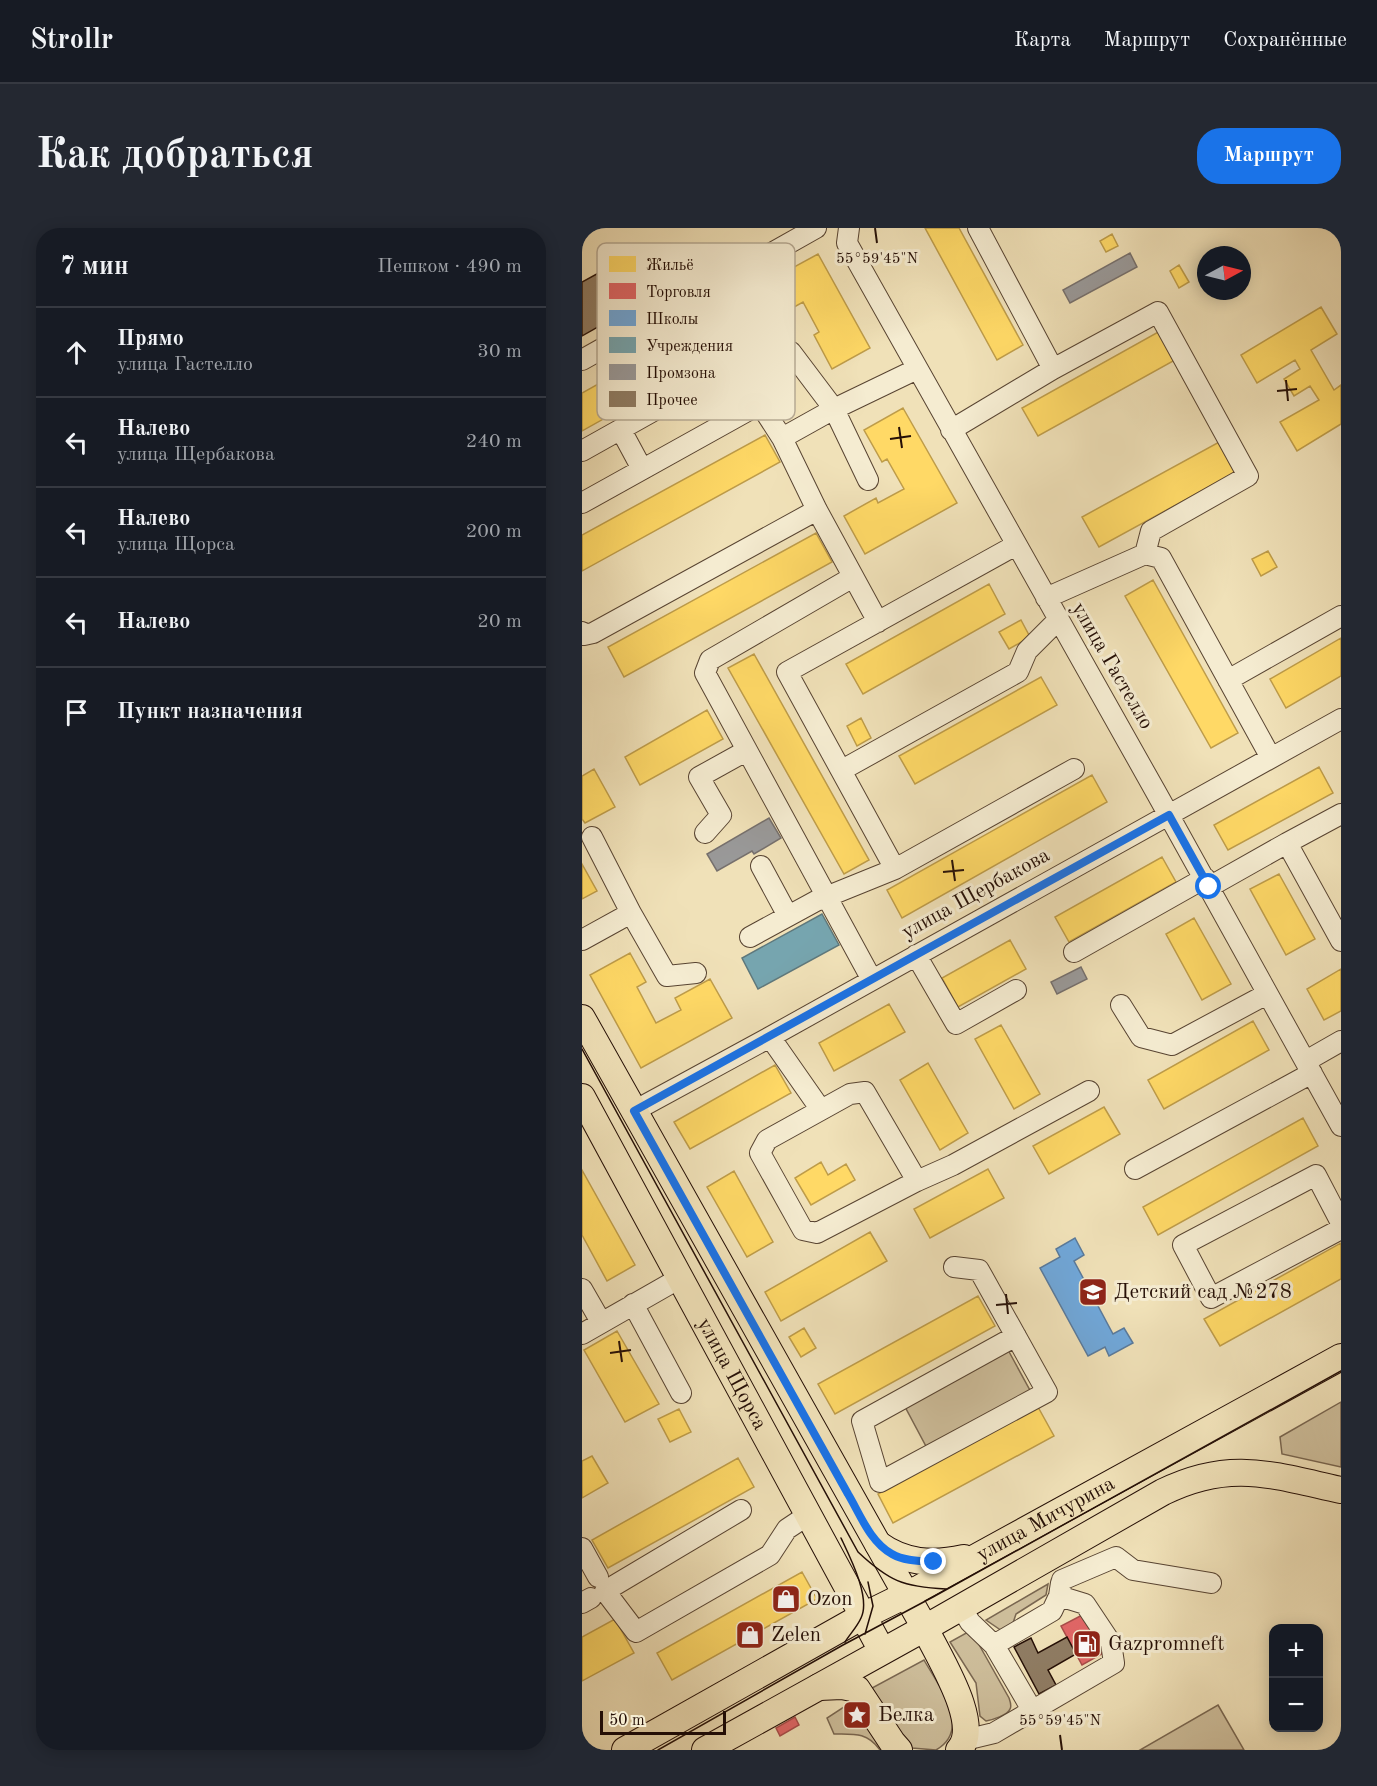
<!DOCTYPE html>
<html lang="ru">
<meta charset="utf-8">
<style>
body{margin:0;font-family:"Old Standard TT",serif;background:#242831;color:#f1f3f6}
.controls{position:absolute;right:18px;bottom:18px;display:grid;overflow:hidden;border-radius:12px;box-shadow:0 3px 15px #0003}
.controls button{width:54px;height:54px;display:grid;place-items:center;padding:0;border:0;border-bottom:2px solid #363941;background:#171b24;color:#f1f3f6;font:30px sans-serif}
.compass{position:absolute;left:615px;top:18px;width:54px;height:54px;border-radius:50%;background:#171b24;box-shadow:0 3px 15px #0003;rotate:83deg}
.scale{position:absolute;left:18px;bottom:15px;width:126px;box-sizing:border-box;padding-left:6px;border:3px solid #250f06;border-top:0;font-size:16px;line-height:21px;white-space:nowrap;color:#250f06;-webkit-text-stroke:4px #f5ecd1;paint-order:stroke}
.stop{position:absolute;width:18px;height:18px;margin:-14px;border:4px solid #1a73e8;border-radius:50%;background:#fff}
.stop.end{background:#1a73e8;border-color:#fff;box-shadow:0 2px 6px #0008}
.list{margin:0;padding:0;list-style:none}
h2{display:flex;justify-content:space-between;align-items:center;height:78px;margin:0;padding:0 24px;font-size:26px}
h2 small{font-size:20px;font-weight:400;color:#9ea1a6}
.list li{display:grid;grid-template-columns:39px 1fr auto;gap:18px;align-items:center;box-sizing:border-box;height:90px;padding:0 24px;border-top:2px solid #363941}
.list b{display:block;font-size:22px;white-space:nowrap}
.list p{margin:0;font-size:20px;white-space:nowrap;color:#9ea1a6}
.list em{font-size:20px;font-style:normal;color:#9ea1a6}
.icon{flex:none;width:33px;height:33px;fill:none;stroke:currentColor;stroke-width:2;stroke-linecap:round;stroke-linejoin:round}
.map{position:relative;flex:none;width:759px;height:1522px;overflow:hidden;border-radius:24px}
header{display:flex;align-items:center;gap:36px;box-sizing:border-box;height:84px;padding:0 30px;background:#171b24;border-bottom:2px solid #363941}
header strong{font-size:28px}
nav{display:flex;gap:33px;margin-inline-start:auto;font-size:21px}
.intro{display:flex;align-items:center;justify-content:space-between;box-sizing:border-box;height:144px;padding:0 36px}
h1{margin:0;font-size:42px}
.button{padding:15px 27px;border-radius:24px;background:#1a73e8;color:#fff;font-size:21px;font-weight:700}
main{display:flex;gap:36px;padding:0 36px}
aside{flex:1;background:#171b24;border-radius:24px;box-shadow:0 3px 15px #0003}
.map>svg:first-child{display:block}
.green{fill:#cdbd9a;stroke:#796650;stroke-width:1.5}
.homes{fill:#ffd966;stroke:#be9c49;stroke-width:1.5}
.shops{fill:#e06666;stroke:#a84c49;stroke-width:1.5}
.schools{fill:#6fa8dc;stroke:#597a9c;stroke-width:1.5}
.public{fill:#76a5af;stroke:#5e787c;stroke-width:1.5}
.industry{fill:#999;stroke:#76706d;stroke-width:1.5}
.building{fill:#8f7c63;stroke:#250f06;stroke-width:1.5}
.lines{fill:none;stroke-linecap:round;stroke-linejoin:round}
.minor-casing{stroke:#584432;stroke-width:22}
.major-casing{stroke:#250f06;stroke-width:28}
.minor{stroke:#f5ecd1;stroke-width:20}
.major{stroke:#f0e1b8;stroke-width:26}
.tram{stroke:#250f06;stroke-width:1.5}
.route{stroke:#1a73e8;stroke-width:8}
.ticks{fill:none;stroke:#250f06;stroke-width:2}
.labels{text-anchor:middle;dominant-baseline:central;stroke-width:6;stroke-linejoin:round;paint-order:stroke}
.street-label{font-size:21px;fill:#250f06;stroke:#f5ecd1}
.poi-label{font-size:21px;fill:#250f06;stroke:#f5ecd1;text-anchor:start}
.key{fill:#f5ecd1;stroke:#b7aa94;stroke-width:1.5}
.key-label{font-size:16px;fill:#250f06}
.ticks-label{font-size:15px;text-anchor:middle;fill:#250f06;stroke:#f5ecd1;stroke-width:6;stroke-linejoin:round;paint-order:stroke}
</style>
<header>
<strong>Strollr</strong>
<nav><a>Карта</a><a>Маршрут</a><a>Сохранённые</a></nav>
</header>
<div class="intro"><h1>Как добраться</h1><a class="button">Маршрут</a></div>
<main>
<aside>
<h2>7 мин<small>Пешком · 490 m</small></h2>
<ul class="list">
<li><svg class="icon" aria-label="ahead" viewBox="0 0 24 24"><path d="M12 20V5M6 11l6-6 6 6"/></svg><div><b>Прямо</b><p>улица Гастелло</p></div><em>30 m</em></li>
<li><svg class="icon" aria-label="left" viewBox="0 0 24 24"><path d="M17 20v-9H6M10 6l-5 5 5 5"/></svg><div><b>Налево</b><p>улица Щербакова</p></div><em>240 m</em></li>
<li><svg class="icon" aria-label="left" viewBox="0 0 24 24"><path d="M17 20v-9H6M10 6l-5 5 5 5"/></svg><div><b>Налево</b><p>улица Щорса</p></div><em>200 m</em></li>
<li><svg class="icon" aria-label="left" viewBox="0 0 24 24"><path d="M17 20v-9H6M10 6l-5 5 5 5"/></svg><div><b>Налево</b></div><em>20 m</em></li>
<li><svg class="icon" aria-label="arrive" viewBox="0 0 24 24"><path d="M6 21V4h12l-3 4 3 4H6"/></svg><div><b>Пункт назначения</b></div></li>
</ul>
</aside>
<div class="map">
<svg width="759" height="1522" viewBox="0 0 759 1522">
<rect width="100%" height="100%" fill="#f0e1b8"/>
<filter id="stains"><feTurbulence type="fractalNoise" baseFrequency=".00333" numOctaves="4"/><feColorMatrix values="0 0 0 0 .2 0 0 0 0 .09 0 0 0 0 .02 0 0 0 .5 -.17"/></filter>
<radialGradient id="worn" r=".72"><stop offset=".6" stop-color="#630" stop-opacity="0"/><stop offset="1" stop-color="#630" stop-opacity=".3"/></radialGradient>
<path class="green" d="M425 1120 450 1166 346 1222 321 1175Z
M759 1174V1239L700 1226 698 1209Z
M466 1356 464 1367 434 1386 430 1398 420 1403 404 1392Z
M386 1404 391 1406 427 1470C428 1473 430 1478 428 1481 426 1487 410 1492 404 1493L398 1488 394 1455 368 1414Z
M342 1432C356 1457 391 1501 354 1522L330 1520 318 1508 290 1460Z
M271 1473 305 1522H298C285 1504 272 1506 252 1506L245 1490Z
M636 1477 662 1522H558Z"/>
<path class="homes" d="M343 0H377L441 117 415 132Z
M530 6 536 18 524 24 518 13Z
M236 26 288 120 250 141 232 107 237 104 221 74 196 88 200 94 167 112 146 75Z
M597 37 607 54 597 60 588 43Z
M739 79 755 106 729 122 752 162 759 157V196L715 223 698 194 737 172 728 158 712 168 702 151 718 141 713 132 675 155 659 127Z
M125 95 141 124 0 203V165Z
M578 103 593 132 456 208 440 180Z
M321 180 375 275 283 326 262 288 294 270 296 275 322 261 305 231 300 234 282 202Z
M183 207 198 234 0 343V307Z
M639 213 656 243 517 319 500 289Z
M234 305 250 334 42 449 26 419Z
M686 323 695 339 679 348 670 331Z
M571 352 656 505 629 520 543 368Z
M407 356 423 386 281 466 264 436Z
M439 392 448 409 427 421 417 404Z
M759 410V448L704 480 688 451Z
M172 426 287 632 262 646 146 440Z
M459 449 475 477 333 556 317 528Z
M125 482 141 511 58 557 43 529Z
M279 490 289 510 275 518 265 498Z
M737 539 751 565 646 622 632 597Z
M12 541 33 579 3 595 0 591V548Z
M510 547 525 574 320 690 305 662Z
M580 629 594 654 487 714 473 689Z
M0 636 15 663 0 671Z
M697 646 733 711 704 727 668 661Z
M612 690 649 756 620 772 584 706Z
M428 712 444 741 376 779 360 750Z
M48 725 64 754 55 759 74 795 99 782 93 770 128 751 150 790 59 840 8 747Z
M759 741V783L742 792 725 761Z
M307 776 323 804 252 843 237 815Z
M671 793 687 822 582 881 566 852Z
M419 797 458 866 432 881 393 811Z
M346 835 386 905 358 922 318 852Z
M193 837 209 865 108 921 92 894Z
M522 879 538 906 467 946 451 918Z
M721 890 736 918 576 1007 561 979Z
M239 934 246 947 264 936 273 952 229 977 213 950Z
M406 941 422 970 348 1010 332 981Z
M0 942 53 1037 25 1053 0 1007Z
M152 943 191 1014 165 1029 125 959Z
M288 1004 305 1033 199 1093 183 1064Z
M759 1015V1051L638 1118 622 1091Z
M396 1068 413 1098 253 1186 236 1156Z
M222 1100 234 1120 219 1129 207 1109Z
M35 1103 77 1176 43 1194 2 1122Z
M456 1179 472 1208 311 1295 296 1266Z
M97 1181 109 1204 88 1214 76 1191Z
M10 1228 26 1255 0 1270V1233Z
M156 1230 172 1259 26 1340 10 1312Z
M220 1344 235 1371 90 1452 75 1425Z
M33 1391 52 1425 0 1453V1409Z"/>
<path class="shops" d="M504 1385 525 1423 500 1437 479 1398Z
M213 1489 217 1497 198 1508 194 1500Z"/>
<path class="schools" d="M493 1010 502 1027 492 1033 531 1106 542 1100 551 1115 527 1128 523 1119 506 1128 458 1040 478 1029 474 1021Z"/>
<path class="public" d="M240 686 257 717 176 761 160 730Z"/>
<path class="industry" d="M548 25 555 39 488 75 481 62Z
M187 590 199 610 172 626 170 623 135 643 125 626Z
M499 739 505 751 475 766 469 754Z"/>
<path class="building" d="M31 37 53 78 0 108V54Z
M485 1409 494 1426 466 1442 474 1457 457 1466 432 1419 449 1410 456 1425Z"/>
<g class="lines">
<g class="minor-casing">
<path id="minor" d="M267 0 265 15 575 566 759 898
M396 0 471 141
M120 65 178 176 200 210 235 282 296 394
M209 124 252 181 286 252
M0 132 234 0
M39 202 60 241
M369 202 471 141 576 84 666 248 569 303 563 326 464 370
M200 210 252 181 335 141
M0 223 157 135
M0 275 178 176
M563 326 579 330 689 530
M271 349 128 432 123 445 290 752
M0 404 2 407 11 405 235 282
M646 452 759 388
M260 542 436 444 445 423 476 392
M759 586 705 615 759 713
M123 605 139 587 117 549 164 523
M10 609 49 685
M179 638 206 688
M313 641 205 444 434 317
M168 709 234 673 313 641 492 541
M0 712 49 685 85 748 114 745
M492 724 623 650 627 659 705 615
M334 727 374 796 434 762
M539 777 559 809 590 817 685 766
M188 809 239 882
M724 833 759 813
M283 864 335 953 235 1005 221 1002 178 925 185 912 268 866Z
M52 883 188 809 759 491
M553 941 730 845
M335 953 371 937 507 863
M759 995 734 947 601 1017 629 1070 759 1001
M372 1039 397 1042 465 1164 298 1254 280 1193 434 1108
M0 1061 19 1094
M51 1076 99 1165
M0 1106 98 1050
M159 1282 23 1363 54 1404 188 1327 205 1301 226 1287
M0 1320 16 1349
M0 1375 9 1370
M379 1379 388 1394 412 1417 450 1482
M412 1417 470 1383 477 1368 479 1355
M383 1512 412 1505 532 1435 529 1415 503 1376 477 1368 480 1352 534 1329 551 1342 629 1355"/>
</g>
<g class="major-casing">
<g id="major">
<path d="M0 790 343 1400C355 1427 401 1496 377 1522"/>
<path id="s1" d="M0 869 300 1423"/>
<path d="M296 1316C322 1335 350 1337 382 1330"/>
<path d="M237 1459 260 1458 275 1461 310 1514 317 1522"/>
<path id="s2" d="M43 1522 281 1388 338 1360 759 1129"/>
<path d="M123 1522 343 1400 581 1264C648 1231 690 1247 759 1262"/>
</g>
</g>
<use href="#minor" class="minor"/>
<use href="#major" class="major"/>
<path class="tram" d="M0 821 276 1324C307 1353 321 1359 364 1361
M259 1310C268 1329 289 1370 279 1390 275 1399 268 1406 263 1414
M283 1406 291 1378 286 1354
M76 1522 261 1417 351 1369 759 1143"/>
</g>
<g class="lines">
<path class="route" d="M352 1334C338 1333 322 1333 310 1326 288 1314 278 1286 266 1266L52 883 587 587 627 659"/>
</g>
<path class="ticks" d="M293 0 295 15M704 152 706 173M695 163 715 161M317 199 320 220M308 211 329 208M370 632 373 653M361 644 382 642M424 1066 426 1086M414 1077 435 1075M37 1113 40 1134M28 1125 49 1122M478 1507 480 1522"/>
<defs>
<g id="school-square" transform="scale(1.5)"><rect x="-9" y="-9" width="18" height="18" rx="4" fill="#8f2418" stroke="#f5ecd1"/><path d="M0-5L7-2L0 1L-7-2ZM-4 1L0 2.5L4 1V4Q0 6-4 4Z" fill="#fff"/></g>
<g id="shop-square" transform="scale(1.5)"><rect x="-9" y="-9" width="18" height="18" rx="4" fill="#8f2418" stroke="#f5ecd1"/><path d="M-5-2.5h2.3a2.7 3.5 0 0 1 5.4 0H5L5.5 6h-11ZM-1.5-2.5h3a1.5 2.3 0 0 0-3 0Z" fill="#fff"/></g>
<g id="fuel-square" transform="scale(1.5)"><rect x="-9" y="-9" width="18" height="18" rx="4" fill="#8f2418" stroke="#f5ecd1"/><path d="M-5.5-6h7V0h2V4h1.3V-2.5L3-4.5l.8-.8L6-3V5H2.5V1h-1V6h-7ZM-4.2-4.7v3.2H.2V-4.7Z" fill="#fff"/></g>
<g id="sight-square" transform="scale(1.5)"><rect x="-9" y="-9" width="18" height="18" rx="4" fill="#8f2418" stroke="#f5ecd1"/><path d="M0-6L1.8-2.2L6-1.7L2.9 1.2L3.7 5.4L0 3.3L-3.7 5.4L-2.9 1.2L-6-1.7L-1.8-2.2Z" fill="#fff"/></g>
</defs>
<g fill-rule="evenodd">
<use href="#school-square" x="511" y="1064"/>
<use href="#shop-square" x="204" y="1371"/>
<use href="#shop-square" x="168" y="1407"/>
<use href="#fuel-square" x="505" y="1416"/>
<use href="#sight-square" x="275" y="1487"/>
</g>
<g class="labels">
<g class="street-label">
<text transform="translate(530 438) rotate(60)">улица Гастелло</text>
<text transform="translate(394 666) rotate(-29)">улица Щербакова</text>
<text stroke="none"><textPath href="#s1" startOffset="315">улица Щорса</textPath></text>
<text stroke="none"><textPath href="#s2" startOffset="480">улица Мичурина</textPath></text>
</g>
<g class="poi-label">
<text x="532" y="1064">Детский сад №278</text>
<text x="225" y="1371">Ozon</text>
<text x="189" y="1407">Zelen</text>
<text x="526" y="1416">Gazpromneft</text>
<text x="296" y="1487">Белка</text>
</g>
</g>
<rect x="15" y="15" width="198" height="177" rx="9" class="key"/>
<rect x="27" y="28" width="27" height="16" fill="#ffd966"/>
<rect x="27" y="55" width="27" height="16" fill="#e06666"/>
<rect x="27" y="82" width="27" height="16" fill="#6fa8dc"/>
<rect x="27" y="109" width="27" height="16" fill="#76a5af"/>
<rect x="27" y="136" width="27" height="16" fill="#999"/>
<rect x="27" y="163" width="27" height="16" fill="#8f7c63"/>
<g class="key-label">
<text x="64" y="42">Жильё</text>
<text x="64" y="69">Торговля</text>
<text x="64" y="96">Школы</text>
<text x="64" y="123">Учреждения</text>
<text x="64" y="150">Промзона</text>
<text x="64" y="177">Прочее</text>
</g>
<g class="ticks-label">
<text x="295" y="35">55°59'45"N</text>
<text x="478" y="1497">55°59'45"N</text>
</g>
<rect width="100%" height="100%" filter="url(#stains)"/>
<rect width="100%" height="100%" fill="url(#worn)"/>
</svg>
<div class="controls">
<button>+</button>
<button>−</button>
</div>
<svg class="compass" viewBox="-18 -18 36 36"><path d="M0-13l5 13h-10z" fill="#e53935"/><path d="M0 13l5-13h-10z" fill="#9ea1a6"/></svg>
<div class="scale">50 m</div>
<div class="stop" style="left:627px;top:659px"></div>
<div class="stop end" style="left:352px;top:1334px"></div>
</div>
</main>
